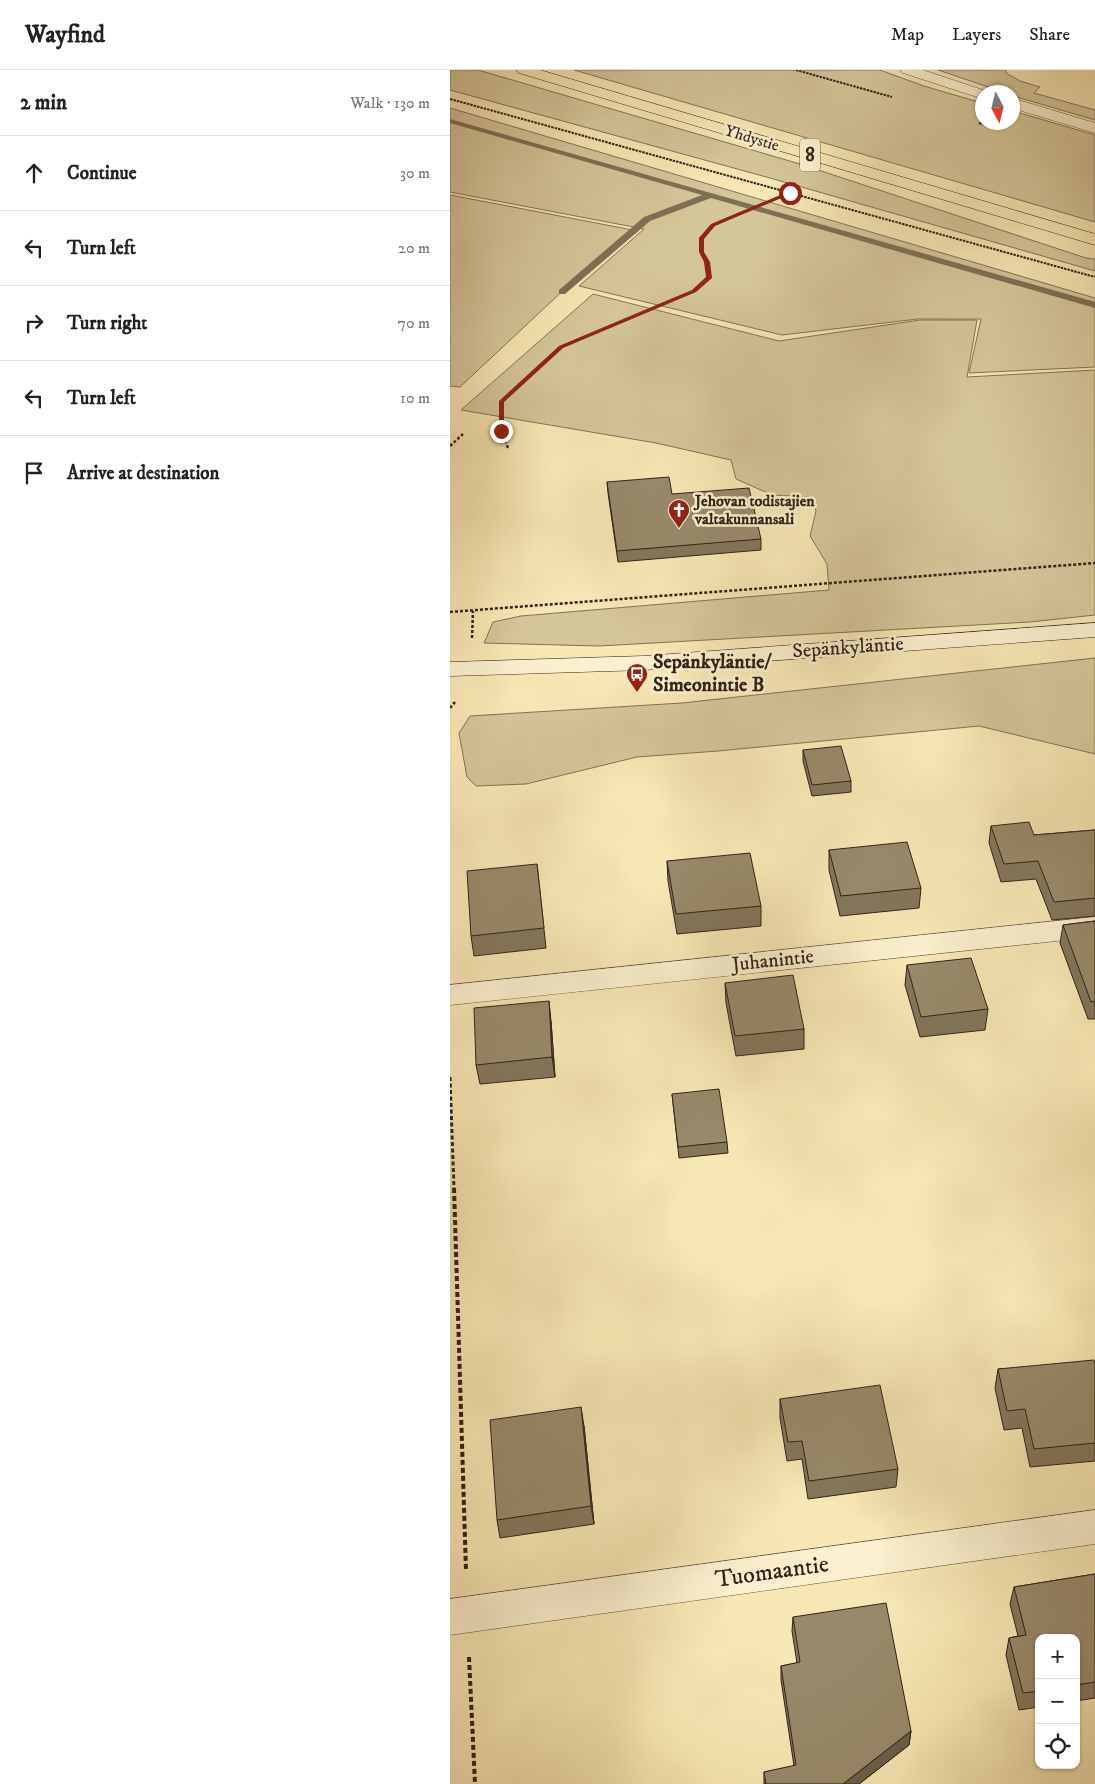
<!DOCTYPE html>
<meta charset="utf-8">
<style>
body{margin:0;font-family:"IM FELL DW Pica",serif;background:#f6f6f6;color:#222}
.controls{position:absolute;right:15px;bottom:15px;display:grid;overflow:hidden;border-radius:10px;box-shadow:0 1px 4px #0004}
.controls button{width:45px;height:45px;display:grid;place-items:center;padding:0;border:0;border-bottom:1px solid #e0e0e0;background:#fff;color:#222;font:25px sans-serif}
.compass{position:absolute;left:525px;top:15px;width:45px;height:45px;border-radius:50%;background:#fff;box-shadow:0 1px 4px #0004;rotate:173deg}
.stop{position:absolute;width:15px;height:15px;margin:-11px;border:4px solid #8f2418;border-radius:50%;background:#fff}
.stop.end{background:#8f2418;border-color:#fff;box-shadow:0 1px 5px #0008}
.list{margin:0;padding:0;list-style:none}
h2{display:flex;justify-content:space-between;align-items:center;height:65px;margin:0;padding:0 20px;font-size:21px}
h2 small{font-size:16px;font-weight:400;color:#767676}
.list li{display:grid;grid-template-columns:32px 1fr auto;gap:15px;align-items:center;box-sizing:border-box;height:75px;padding:0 20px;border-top:1px solid #e0e0e0}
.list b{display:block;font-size:19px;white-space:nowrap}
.list em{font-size:16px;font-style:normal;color:#767676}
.icon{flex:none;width:28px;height:28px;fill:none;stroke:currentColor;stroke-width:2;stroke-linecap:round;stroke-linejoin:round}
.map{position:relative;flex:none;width:645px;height:1714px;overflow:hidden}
header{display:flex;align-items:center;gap:30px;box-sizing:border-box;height:70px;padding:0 25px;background:#fff;border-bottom:1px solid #e0e0e0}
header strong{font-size:24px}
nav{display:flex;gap:28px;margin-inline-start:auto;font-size:18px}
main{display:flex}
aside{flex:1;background:#fff}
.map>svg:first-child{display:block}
.green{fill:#d5c69a;stroke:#83745a}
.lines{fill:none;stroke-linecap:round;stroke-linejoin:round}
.stream{fill:#807056;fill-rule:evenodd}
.street-casing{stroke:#625440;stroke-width:1}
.secondary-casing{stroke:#312319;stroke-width:1}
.highway-casing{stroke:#312319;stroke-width:1}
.path-far3{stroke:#312319;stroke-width:2;stroke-dasharray:2.5 1;stroke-linecap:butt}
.path-far2{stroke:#312319;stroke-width:2.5;stroke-dasharray:3 2;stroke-linecap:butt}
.path-far1{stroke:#312319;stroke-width:3;stroke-dasharray:4 2.5;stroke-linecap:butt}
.path{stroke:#312319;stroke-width:4;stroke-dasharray:5 3;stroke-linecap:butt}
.street{fill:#faefce;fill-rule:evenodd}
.secondary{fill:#faefce;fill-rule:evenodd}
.highway{fill:#f7e7b4;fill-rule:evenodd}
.wall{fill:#83765b;stroke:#312319}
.shaded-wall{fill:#6a604a;stroke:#312319}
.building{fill:#98896a;stroke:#312319}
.route{fill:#8f2418}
.labels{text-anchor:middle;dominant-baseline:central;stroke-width:5;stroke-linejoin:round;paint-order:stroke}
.far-street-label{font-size:16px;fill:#312319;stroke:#faefce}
.far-poi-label{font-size:16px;font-weight:bold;fill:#312319;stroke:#faefce;text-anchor:start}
.shield{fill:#faefce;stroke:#6d604f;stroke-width:1}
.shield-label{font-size:19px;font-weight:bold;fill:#312319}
.street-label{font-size:20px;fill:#312319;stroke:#faefce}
.poi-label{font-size:20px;font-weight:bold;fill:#312319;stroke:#faefce;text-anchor:start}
.near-street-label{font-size:24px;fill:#312319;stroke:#faefce}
</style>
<header>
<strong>Wayfind</strong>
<nav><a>Map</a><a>Layers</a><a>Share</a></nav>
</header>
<main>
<aside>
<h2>2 min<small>Walk · 130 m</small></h2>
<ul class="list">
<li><svg class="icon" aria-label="ahead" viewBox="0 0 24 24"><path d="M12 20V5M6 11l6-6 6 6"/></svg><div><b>Continue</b></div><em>30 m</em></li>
<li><svg class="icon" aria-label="left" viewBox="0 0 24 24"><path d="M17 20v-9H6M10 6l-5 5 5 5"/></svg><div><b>Turn left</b></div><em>20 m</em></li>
<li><svg class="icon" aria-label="right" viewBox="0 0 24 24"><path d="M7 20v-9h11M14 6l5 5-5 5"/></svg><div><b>Turn right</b></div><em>70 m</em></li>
<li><svg class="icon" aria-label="left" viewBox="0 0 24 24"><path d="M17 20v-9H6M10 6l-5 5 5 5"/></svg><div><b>Turn left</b></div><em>10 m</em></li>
<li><svg class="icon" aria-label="arrive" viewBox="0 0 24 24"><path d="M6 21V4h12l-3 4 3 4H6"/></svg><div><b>Arrive at destination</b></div></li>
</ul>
</aside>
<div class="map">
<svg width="645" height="1714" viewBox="0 0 645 1714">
<rect width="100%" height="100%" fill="#f7e7b4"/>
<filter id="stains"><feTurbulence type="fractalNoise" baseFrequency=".004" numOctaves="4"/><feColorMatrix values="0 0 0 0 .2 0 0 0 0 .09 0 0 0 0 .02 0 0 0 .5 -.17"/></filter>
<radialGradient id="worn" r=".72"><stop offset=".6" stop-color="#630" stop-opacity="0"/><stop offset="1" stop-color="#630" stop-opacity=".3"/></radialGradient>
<path class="green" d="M0 0H28L350 94 636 188 645 189V201L320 108 0 20Z
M124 0H430L474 16 532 33V52H562L563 41 645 65V152Z
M488 0H556V3L570 11 590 17 584 23 645 40V50L567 27 563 26 562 22H553Z
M0 38 645 228V297L519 303 531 249H468L332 265 129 216 194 159 0 122Z
M0 125 188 161 120 214 10 317 0 316Z
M143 224 329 271 470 250H527L517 307 645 300V545L580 552 149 576 34 573 43 552 71 546 379 520 377 494 360 466 366 441 361 427 322 425 286 409 281 390 206 373 11 340Z
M645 588V684L529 656 268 681 187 687 76 714 26 716 17 707 9 663 20 646 232 633Z"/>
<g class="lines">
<path class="stream" d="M0 49 645 232V238L261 128 200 151 115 224H109V220L194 147 252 125 0 53Z"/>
<g class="street-casing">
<path id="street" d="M450 0H473L539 22H532V28L527 27 453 3Z
M562 28 645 53V63L562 38Z
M645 847V867L0 935V915Z
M645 1440V1474L0 1565V1529Z"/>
</g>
<g class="secondary-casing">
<path id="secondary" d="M645 553V567L194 600 0 606V592L194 586Z"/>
</g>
<g class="highway-casing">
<path id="highway" d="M66 0H90L645 164V175L69 3Z"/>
</g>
<path class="path-far3" d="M346 0 442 27
M0 29 645 207
M529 53 547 58
M100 287 111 277 244 221 259 208 257 192 251 181 252 168 263 155 339 123"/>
<path class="path-far2" d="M0 376 13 364
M58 378 51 361 52 332 102 286
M0 542 645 493
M22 568 23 541
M0 638 5 632"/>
<path class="path-far1" d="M0 1007 4 1119"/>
<path class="path" d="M4 1118 16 1501
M19 1587 25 1714"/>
<use href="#street" class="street"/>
<use href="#secondary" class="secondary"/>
<use href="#highway" class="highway"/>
</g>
<path class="wall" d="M157 412 222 424 311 469V480L168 492 158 423Z
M353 680 401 711V722L362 726 353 691Z
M541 756 584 765 645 760V846L602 850 586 809 551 812 539 773Z
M379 780 471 818 469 838 390 846 379 800Z
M217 791 311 836V856L227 864 218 811Z
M87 794 96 878 24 886 21 866Z
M645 851V949H638L610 873 613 855Z
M457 895 538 939 535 960 470 967 455 915Z
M275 913 354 959V979L286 986 276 933Z
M101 951 105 1007 30 1014 26 995Z
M222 1024 277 1072 278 1083 229 1088Z
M645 1294V1391L580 1397 572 1358 554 1360 545 1318 548 1299Z
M330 1329 448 1399 446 1417 358 1429 352 1389 337 1391 330 1348Z
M134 1356 144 1454 50 1468 47 1450Z
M645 1504V1628L626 1631V1568H589V1637L569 1640 556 1585 559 1568 568 1566 560 1534 564 1517Z
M343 1547 461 1661 459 1675 409 1714H314V1702L344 1696 331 1610V1596L347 1593 342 1561Z"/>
<path class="shaded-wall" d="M99 931 101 951 105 1007 102 987Z
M131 1337 134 1356 144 1454 141 1436Z
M461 1661 459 1675 409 1714H393Z"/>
<path class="building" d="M219 407 222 424 299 418 311 469 167 481 157 412Z
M391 676 401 711 362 715 353 680Z
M579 752 584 765 645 760V828L604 832 588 791 554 794 541 756Z
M457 772 471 818 391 826 379 780Z
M300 783 311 836 226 844 217 791Z
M87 794 94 858 21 866 17 801Z
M645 851V931L641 932 613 855Z
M521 888 538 939 471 947 457 895Z
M343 905 354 959 285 966 275 913Z
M99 931 102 987 26 995 24 938Z
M269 1019 277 1072 228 1077 222 1024Z
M644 1290 645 1294V1373L584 1379 575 1339 557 1341 548 1299Z
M430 1315 448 1399 359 1411 352 1371 338 1372 330 1329Z
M131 1337 141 1436 47 1450 40 1350Z
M645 1504V1612L626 1615V1568H589V1621L573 1623 559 1568 576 1565 564 1517Z
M436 1533 461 1661 393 1714H316L314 1702 346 1695 331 1596 350 1592 343 1547Z"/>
<path class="route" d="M340 121 341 124 265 156 254 169V182L260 192 262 208 246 222 113 278 54 332V361L49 362V331L109 276 242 220 256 207 254 192 249 182V168L261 154Z"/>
<defs>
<g id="church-pin" transform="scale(1.125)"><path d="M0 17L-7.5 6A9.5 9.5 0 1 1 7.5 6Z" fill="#8f2418" stroke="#faefce"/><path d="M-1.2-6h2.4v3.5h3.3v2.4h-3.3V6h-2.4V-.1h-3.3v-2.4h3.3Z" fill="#fff"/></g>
<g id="bus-pin" transform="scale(1.125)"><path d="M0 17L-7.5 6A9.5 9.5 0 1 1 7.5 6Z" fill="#8f2418" stroke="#faefce"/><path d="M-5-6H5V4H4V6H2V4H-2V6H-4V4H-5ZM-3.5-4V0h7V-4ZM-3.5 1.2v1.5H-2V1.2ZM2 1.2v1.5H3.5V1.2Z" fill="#fff"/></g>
</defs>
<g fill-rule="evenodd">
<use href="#church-pin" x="229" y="440"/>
<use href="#bus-pin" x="187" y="604"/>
</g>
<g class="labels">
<g class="far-street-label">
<text transform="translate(302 68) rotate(17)">Yhdystie</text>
</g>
<g class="far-poi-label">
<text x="245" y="431">Jehovan todistajien<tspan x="245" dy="18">valtakunnansali</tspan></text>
</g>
<rect class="shield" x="350" y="68.5" width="20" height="33" rx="4"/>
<g class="shield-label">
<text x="360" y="85">8</text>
</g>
<g class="street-label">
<text transform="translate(398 578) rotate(-4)">Sepänkyläntie</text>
<text transform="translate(323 891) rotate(-6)">Juhanintie</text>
</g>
<g class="poi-label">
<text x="203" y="592">Sepänkyläntie/<tspan x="203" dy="23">Simeonintie B</tspan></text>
</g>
<g class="near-street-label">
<text transform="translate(322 1502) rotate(-8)">Tuomaantie</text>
</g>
</g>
<rect width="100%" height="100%" filter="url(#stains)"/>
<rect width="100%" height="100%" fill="url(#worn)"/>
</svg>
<div class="controls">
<button>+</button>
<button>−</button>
<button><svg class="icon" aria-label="locate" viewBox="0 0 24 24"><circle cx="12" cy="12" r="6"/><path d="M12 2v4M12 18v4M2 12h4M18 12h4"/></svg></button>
</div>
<svg class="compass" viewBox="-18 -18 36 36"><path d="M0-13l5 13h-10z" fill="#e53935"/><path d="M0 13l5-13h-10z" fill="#767676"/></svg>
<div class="stop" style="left:340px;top:123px"></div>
<div class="stop end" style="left:51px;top:361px"></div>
</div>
</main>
